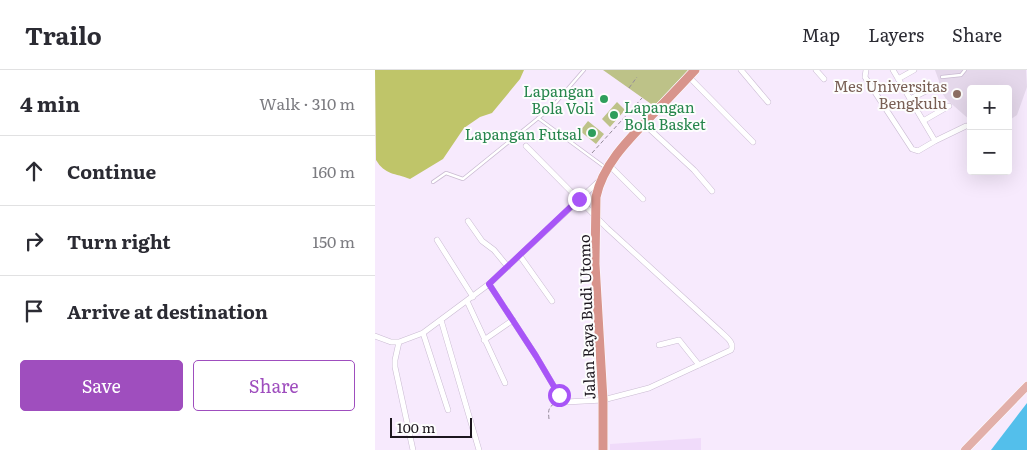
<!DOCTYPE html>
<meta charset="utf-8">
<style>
body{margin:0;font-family:Literata,serif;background:#f7f7f7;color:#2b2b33}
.controls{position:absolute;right:15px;top:15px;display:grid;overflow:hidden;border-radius:5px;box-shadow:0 5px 20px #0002}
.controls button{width:45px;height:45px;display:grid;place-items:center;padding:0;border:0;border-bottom:1px solid #e1e1e2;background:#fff;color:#2b2b33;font:25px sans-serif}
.scale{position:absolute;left:15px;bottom:12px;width:82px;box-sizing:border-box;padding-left:5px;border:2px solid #1c161e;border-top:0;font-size:14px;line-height:18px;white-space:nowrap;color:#1c161e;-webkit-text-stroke:4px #fdfdfd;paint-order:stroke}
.stop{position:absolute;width:15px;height:15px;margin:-11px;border:4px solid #a855f7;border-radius:50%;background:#fff}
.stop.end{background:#a855f7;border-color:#fff;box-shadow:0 1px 5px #0008}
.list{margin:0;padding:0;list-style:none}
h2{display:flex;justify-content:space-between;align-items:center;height:65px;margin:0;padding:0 20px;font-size:21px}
h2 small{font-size:16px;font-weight:400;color:#7c7c81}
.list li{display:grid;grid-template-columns:32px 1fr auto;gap:15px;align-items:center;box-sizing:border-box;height:70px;padding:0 20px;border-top:1px solid #e1e1e2}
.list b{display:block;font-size:19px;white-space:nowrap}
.list em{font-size:16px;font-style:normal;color:#7c7c81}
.actions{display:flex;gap:10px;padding:15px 20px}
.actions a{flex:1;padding:11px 0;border:1px solid #9f4ebe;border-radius:5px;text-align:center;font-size:18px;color:#9f4ebe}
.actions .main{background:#9f4ebe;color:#fff}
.icon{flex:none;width:28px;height:28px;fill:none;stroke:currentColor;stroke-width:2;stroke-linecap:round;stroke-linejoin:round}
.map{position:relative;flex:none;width:652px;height:380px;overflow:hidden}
header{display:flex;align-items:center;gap:30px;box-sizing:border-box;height:70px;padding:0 25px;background:#fff;border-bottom:1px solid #e1e1e2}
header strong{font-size:24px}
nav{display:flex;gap:28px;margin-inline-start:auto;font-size:18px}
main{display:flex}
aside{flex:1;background:#fff}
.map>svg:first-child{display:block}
.built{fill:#f0dbfa}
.education{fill:#e5d8eb}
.green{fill:#bdc288}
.forest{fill:#bfc569}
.water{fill:#53bfeb}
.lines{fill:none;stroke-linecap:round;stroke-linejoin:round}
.service-casing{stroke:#cabbd2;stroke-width:4}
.minor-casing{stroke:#cabbd2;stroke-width:6}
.primary-casing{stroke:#fff;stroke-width:9}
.trunk-casing{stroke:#fff;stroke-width:10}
.path{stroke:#948b99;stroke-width:1;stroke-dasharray:4 2.5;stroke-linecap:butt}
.service{stroke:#fff;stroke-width:2.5}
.minor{stroke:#fff;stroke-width:5}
.primary{stroke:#e2afa9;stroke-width:8}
.trunk{stroke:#d8948c;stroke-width:9}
.route{stroke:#a855f7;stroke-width:6}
.education-dot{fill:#8d6e63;stroke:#fdfdfd;stroke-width:2}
.leisure-dot{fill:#2e9e5b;stroke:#fdfdfd;stroke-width:2}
.labels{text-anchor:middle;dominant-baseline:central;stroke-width:4;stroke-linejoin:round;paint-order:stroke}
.education-label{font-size:15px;fill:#785e54;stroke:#fdfdfd;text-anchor:end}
.leisure-label{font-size:15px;fill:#27864d;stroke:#fdfdfd;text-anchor:end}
.street-label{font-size:15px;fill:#1c161e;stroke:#fdfdfd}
</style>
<header>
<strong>Trailo</strong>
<nav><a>Map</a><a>Layers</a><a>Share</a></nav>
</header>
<main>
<aside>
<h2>4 min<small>Walk · 310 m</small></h2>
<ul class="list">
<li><svg class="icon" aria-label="ahead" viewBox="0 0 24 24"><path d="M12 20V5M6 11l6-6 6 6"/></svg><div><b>Continue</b></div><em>160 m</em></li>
<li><svg class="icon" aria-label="right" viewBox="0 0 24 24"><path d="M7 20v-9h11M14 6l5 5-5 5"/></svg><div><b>Turn right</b></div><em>150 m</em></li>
<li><svg class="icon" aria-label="arrive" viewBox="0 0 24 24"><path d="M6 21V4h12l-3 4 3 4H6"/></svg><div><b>Arrive at destination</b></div></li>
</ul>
<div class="actions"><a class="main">Save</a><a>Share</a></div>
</aside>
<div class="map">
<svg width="652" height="380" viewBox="0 0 652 380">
<rect width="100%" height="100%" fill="#f7eafd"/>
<path class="built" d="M326 368V380H235V374Z"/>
<path class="education" d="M560 0H651L652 17 642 45 633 51V19H596V51L571 29 564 18V11Z"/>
<path class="green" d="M228 0H313L279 36Z
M242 32 250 40 235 57 227 49Z
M213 51 229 64 221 74 205 61Z"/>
<path class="forest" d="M0 0H149L145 9 117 43 105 47 89 58 68 89 35 109C20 103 10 105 1 90Z"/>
<path class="water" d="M652 333V380H616Z"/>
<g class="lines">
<g class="service-casing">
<path id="service" d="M567 7 586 5 590 0
M163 48 231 98
M58 112 71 103 88 109 177 37 209 0"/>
</g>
<g class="minor-casing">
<path id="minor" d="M366 0 393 32
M441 0 449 9
M491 0 490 7 537 79 543 81 560 71
M518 0 560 71 591 56
M314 7 378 72
M523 9 539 0
M535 29 561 16
M548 51 574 36
M269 54 319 100 337 121
M235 96 268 129
M93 151 107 171 119 180 133 197
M62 170 98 227
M145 186 177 231
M114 214 161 286 187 330 191 332 228 330 274 318 356 280C360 273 351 267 346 262L232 158 151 76
M92 231 130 313
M66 250 104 380
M48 263 73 340
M0 266 16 272H24L48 263 114 214 224 111
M109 270 138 250
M24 272 20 290V297L38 380
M284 275 304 270 324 295"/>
</g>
<g class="primary-casing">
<path id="primary" d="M590 380 652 316"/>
</g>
<g class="trunk-casing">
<path id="trunk" d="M228 380V330L220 194 221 127C228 93 257 66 280 42 294 28 307 14 320 0"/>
</g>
<path class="path" d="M254 18 262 7
M217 83 267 28
M174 349C173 340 173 337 182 332"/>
<use href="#service" class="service"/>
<use href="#minor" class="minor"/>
<use href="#primary" class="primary"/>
<use href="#trunk" class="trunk"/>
</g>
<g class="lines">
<path class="route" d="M184 325 161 286 114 214 204 129"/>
</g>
<circle class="education-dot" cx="582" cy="24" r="5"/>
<g class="leisure-dot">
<circle cx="229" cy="29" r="5"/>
<circle cx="239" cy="45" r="5"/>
<circle cx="217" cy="63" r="5"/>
</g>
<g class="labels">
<g class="education-label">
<text x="572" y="15">Mes Universitas<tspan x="572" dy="17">Bengkulu</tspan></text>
</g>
<g class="leisure-label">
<text x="219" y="20">Lapangan<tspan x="219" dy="17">Bola Voli</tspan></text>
<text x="249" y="36" text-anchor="start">Lapangan<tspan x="249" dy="17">Bola Basket</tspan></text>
<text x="207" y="63">Lapangan Futsal</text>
</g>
<g class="street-label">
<text transform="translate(211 247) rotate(-92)">Jalan Raya Budi Utomo</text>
</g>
</g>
</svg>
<div class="controls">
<button>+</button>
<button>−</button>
</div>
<div class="scale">100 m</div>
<div class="stop" style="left:184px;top:325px"></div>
<div class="stop end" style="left:204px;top:129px"></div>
</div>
</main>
